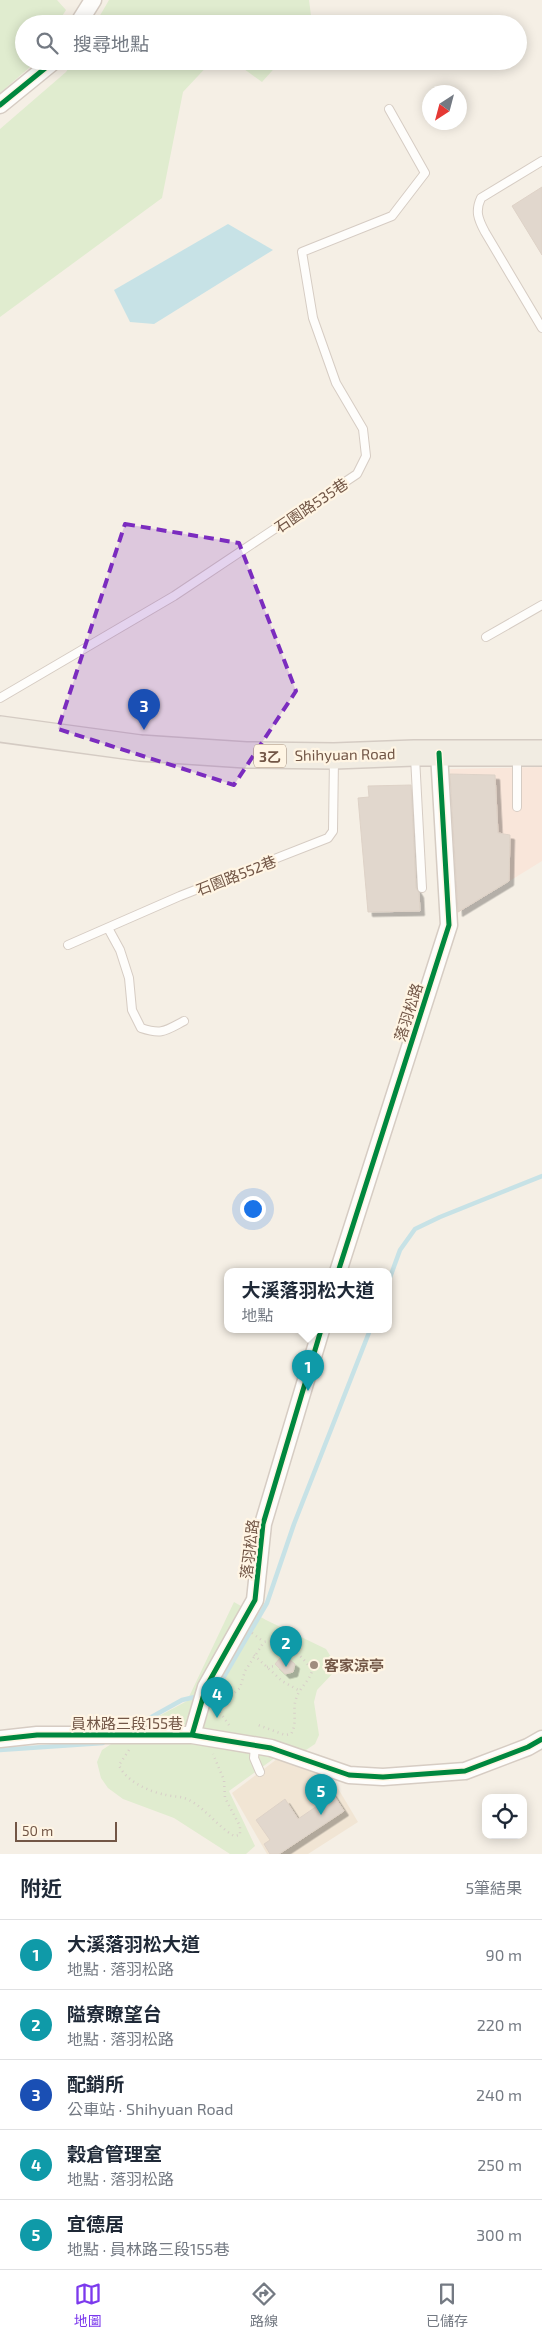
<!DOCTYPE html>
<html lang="zh-TW">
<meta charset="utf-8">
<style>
body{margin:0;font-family:"Exo 2","Noto Sans TC",sans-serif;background:#f6f6f7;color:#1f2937}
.controls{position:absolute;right:15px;bottom:15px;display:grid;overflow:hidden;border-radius:10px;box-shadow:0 2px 12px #0003}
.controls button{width:45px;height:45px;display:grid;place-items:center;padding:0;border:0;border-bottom:1px solid #e0e1e3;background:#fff;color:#1f2937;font:25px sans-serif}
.compass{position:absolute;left:422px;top:85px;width:45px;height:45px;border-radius:50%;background:#fff;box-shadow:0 2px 12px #0003;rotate:216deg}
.scale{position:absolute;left:15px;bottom:12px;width:102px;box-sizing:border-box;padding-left:5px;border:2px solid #725646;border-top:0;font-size:14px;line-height:18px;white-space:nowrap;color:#725646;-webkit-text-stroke:4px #fff5e4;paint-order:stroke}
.you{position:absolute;left:252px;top:1208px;width:18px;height:18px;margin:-12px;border:4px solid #fff;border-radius:50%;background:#1a73e8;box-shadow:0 0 0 8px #1a73e833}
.badge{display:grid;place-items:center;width:32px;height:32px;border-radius:50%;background:#7c3aed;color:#fff;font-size:16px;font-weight:700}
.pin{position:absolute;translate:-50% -41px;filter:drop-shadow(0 1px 2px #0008)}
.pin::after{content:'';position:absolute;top:26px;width:18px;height:15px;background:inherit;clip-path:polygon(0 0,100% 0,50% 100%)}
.popup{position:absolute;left:224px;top:1268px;width:168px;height:65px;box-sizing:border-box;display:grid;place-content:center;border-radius:10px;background:#fff;filter:drop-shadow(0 1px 4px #0005);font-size:16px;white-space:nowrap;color:#747a83}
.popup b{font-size:19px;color:#1f2937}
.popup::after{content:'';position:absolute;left:50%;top:100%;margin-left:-10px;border:10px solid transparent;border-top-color:#fff}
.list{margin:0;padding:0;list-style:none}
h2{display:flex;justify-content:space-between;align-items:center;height:65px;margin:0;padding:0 20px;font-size:21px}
h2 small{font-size:16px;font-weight:400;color:#747a83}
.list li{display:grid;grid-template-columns:32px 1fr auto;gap:15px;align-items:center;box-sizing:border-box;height:70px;padding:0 20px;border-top:1px solid #e0e1e3}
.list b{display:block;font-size:19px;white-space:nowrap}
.list p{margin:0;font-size:16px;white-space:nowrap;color:#747a83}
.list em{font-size:16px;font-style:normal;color:#747a83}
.icon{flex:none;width:28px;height:28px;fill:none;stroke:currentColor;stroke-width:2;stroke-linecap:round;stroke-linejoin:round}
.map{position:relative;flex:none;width:542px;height:1854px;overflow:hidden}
.search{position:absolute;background:#fff;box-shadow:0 2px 12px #0003;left:15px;right:15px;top:15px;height:55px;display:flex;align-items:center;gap:12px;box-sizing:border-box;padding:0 18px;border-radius:28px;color:#747a83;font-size:19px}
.sheet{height:415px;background:#fff}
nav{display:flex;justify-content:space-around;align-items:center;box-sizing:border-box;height:70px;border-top:1px solid #e0e1e3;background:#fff;font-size:14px;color:#747a83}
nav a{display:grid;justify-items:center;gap:2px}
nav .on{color:#7c3aed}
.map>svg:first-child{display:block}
.residential{fill:#f1e5d4}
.commercial{fill:#f9e6da}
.green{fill:#e0eccf}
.water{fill:#c7e2e6}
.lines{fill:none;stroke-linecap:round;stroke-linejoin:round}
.stream{stroke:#c7e2e6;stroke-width:4.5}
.building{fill:#e1d7cd;stroke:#ded2c7;filter:url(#shadow)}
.lane-casing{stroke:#d6ccc3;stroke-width:10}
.street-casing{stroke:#d6ccc3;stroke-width:19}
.primary-casing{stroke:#d4cbc3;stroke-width:28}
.path{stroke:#d7cec8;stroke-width:2.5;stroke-dasharray:1 4;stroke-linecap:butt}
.lane{stroke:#fefdfb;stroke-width:8}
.street{stroke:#fefdfb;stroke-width:16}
.primary{stroke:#f1ece2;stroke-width:25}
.cycleway-casing{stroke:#fff5e4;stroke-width:8}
.cycleway{stroke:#00873e;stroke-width:5}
.marked{fill:#7b2cbf;fill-opacity:0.2;stroke:#7b2cbf;stroke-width:4;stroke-dasharray:10 6;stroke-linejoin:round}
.poi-dot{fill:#a08c7e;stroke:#fff5e4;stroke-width:2}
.labels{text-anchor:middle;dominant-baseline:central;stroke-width:4.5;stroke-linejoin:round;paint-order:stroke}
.shield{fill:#fff5e4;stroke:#9c8675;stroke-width:1}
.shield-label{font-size:14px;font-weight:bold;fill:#725646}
.street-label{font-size:15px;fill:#725646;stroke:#fff5e4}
.poi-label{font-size:15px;font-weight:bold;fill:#725646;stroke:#fff5e4;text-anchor:start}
</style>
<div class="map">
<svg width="542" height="1854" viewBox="0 0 542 1854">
<defs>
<filter id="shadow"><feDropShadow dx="4.5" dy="4.5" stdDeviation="0" flood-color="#0004"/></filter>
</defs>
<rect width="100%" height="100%" fill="#f5efe5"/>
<path class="residential" d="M277 1759 333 1780 358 1822 308 1854H267L232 1793Z"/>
<path class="commercial" d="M542 767V861L456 914 450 769Z"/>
<path class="green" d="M0 0H57L66 10 57 24H24V61H34L30 67 0 93Z
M109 0H309L312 24H95Z
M73 61H212L183 92 162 198 0 317V129L66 72Z
M233 61H281L262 82Z
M234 1602 266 1620 326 1649 333 1660 334 1672 317 1690 314 1702 319 1735 315 1744 303 1752 276 1757 229 1791 255 1846 246 1854H230L174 1818 123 1799 108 1788 101 1778 97 1762 102 1750 131 1731 187 1701Z"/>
<path class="water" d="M228 224 273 250 154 324 130 322 114 290Z"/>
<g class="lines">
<path class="stream" d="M388 1283 400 1250 415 1229 440 1217 542 1176
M209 1693 215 1692 267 1603 294 1524 370 1330
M130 1729 182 1700 199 1696
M0 1750 103 1743"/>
</g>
<path class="building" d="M542 187V255L512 206Z
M450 774 495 775 498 833 510 835 509 881 458 912Z
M411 785 416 888 419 893 420 911 368 912 358 798 369 797 368 786Z
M286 1657 295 1664 293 1672 285 1674 275 1664 280 1658Z
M322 1777 344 1811 279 1854H270L264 1844 270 1840 256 1820 285 1799 298 1819 320 1804 308 1786Z"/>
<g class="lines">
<g class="lane-casing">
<path id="lane" d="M542 161 481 198C475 211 478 219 485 232L542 328
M486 637 542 605
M0 698 174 596 357 474 366 456 363 429 336 383 313 318 302 252 392 216 425 173 389 109
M517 755V807
M415 757 422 888
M108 928 120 950 129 978 132 1010 141 1028C162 1035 165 1031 184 1021
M68 945 180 896 328 838 333 831 334 758
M255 1746 254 1758 260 1772"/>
</g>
<g class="street-casing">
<path id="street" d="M78 24 93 0
M0 105 54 61
M338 1272 449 925 439 753
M192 1735 206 1687 255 1600 263 1524 321 1330
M0 1739 37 1735H192L271 1748 349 1775 383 1777 465 1771 528 1747 542 1739"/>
</g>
<g class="primary-casing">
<path id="primary" d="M0 729 140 748 246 755 334 756 414 753H542"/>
</g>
<path class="path" d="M252 1633 264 1642
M254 1655 282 1681 300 1691
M267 1667 276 1666
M217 1708 229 1725
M216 1709 240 1688 245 1671 264 1642C281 1637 304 1656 312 1671 309 1682 299 1688 296 1699 292 1710 298 1723 291 1734L285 1735 258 1725
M129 1750 119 1765C125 1781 150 1792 166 1795 174 1797 182 1796 189 1800 205 1808 217 1826 234 1836L240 1835V1826L225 1798 224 1780 213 1754"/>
<use href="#lane" class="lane"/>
<use href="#street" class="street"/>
<use href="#primary" class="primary"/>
<g class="cycleway-casing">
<path id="cycleway" d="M0 105 54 61
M338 1272 449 925 439 753
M192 1735 206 1687 255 1600 263 1524 321 1330
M0 1739 37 1735H192L271 1748 349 1775 383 1777 465 1771 528 1747 542 1739"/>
</g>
<use href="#cycleway" class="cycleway"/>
</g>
<path class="marked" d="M125 524 239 543 296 691 234 785 58 729Z"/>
<circle class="poi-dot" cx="314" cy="1665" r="5"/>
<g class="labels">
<rect class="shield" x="254" y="744.5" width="32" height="23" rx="4"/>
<g class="shield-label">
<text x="270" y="756">3乙</text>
</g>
<g class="street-label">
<text transform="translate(311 505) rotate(-34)">石園路535巷</text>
<text transform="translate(345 754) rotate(-1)">Shihyuan Road</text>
<text transform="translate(236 875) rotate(-21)">石園路552巷</text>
<text transform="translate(408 1012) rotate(-72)">落羽松路</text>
<text transform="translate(249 1549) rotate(-83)">落羽松路</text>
<text x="127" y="1723">員林路三段155巷</text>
</g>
<g class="poi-label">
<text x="324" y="1665">客家涼亭</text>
</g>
</g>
</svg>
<div class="controls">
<button><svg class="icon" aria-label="locate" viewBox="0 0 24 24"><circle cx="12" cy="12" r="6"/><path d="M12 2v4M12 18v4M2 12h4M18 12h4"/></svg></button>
</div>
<svg class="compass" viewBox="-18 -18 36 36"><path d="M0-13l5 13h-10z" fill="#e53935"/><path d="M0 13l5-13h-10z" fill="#747a83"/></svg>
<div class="scale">50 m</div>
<div class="you"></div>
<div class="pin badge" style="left:308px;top:1391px;background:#0f9aa8">1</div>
<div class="popup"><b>大溪落羽松大道</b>地點</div>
<div class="pin badge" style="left:286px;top:1667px;background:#0f9aa8">2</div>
<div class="pin badge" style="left:144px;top:730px;background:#1a4fb4">3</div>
<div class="pin badge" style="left:217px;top:1718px;background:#0f9aa8">4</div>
<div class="pin badge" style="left:321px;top:1815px;background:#0f9aa8">5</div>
<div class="search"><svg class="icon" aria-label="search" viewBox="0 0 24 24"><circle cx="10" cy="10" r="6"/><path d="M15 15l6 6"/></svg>搜尋地點</div>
</div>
<section class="sheet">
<h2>附近<small>5筆結果</small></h2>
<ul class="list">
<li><span class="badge" style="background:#0f9aa8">1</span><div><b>大溪落羽松大道</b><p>地點 · 落羽松路</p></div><em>90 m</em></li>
<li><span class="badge" style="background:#0f9aa8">2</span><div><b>隘寮瞭望台</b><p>地點 · 落羽松路</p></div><em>220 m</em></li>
<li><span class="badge" style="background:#1a4fb4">3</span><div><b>配銷所</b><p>公車站 · Shihyuan Road</p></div><em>240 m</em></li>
<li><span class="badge" style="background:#0f9aa8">4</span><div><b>穀倉管理室</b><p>地點 · 落羽松路</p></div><em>250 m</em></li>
<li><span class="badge" style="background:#0f9aa8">5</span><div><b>宜德居</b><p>地點 · 員林路三段155巷</p></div><em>300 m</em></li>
</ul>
</section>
<nav>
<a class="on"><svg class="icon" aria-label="map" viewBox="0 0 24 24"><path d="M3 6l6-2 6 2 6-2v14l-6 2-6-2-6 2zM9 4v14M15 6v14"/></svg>地圖</a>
<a><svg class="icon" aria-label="directions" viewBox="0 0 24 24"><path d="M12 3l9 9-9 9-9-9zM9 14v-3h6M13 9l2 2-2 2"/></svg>路線</a>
<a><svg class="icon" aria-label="saved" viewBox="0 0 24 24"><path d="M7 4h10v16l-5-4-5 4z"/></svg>已儲存</a>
</nav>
